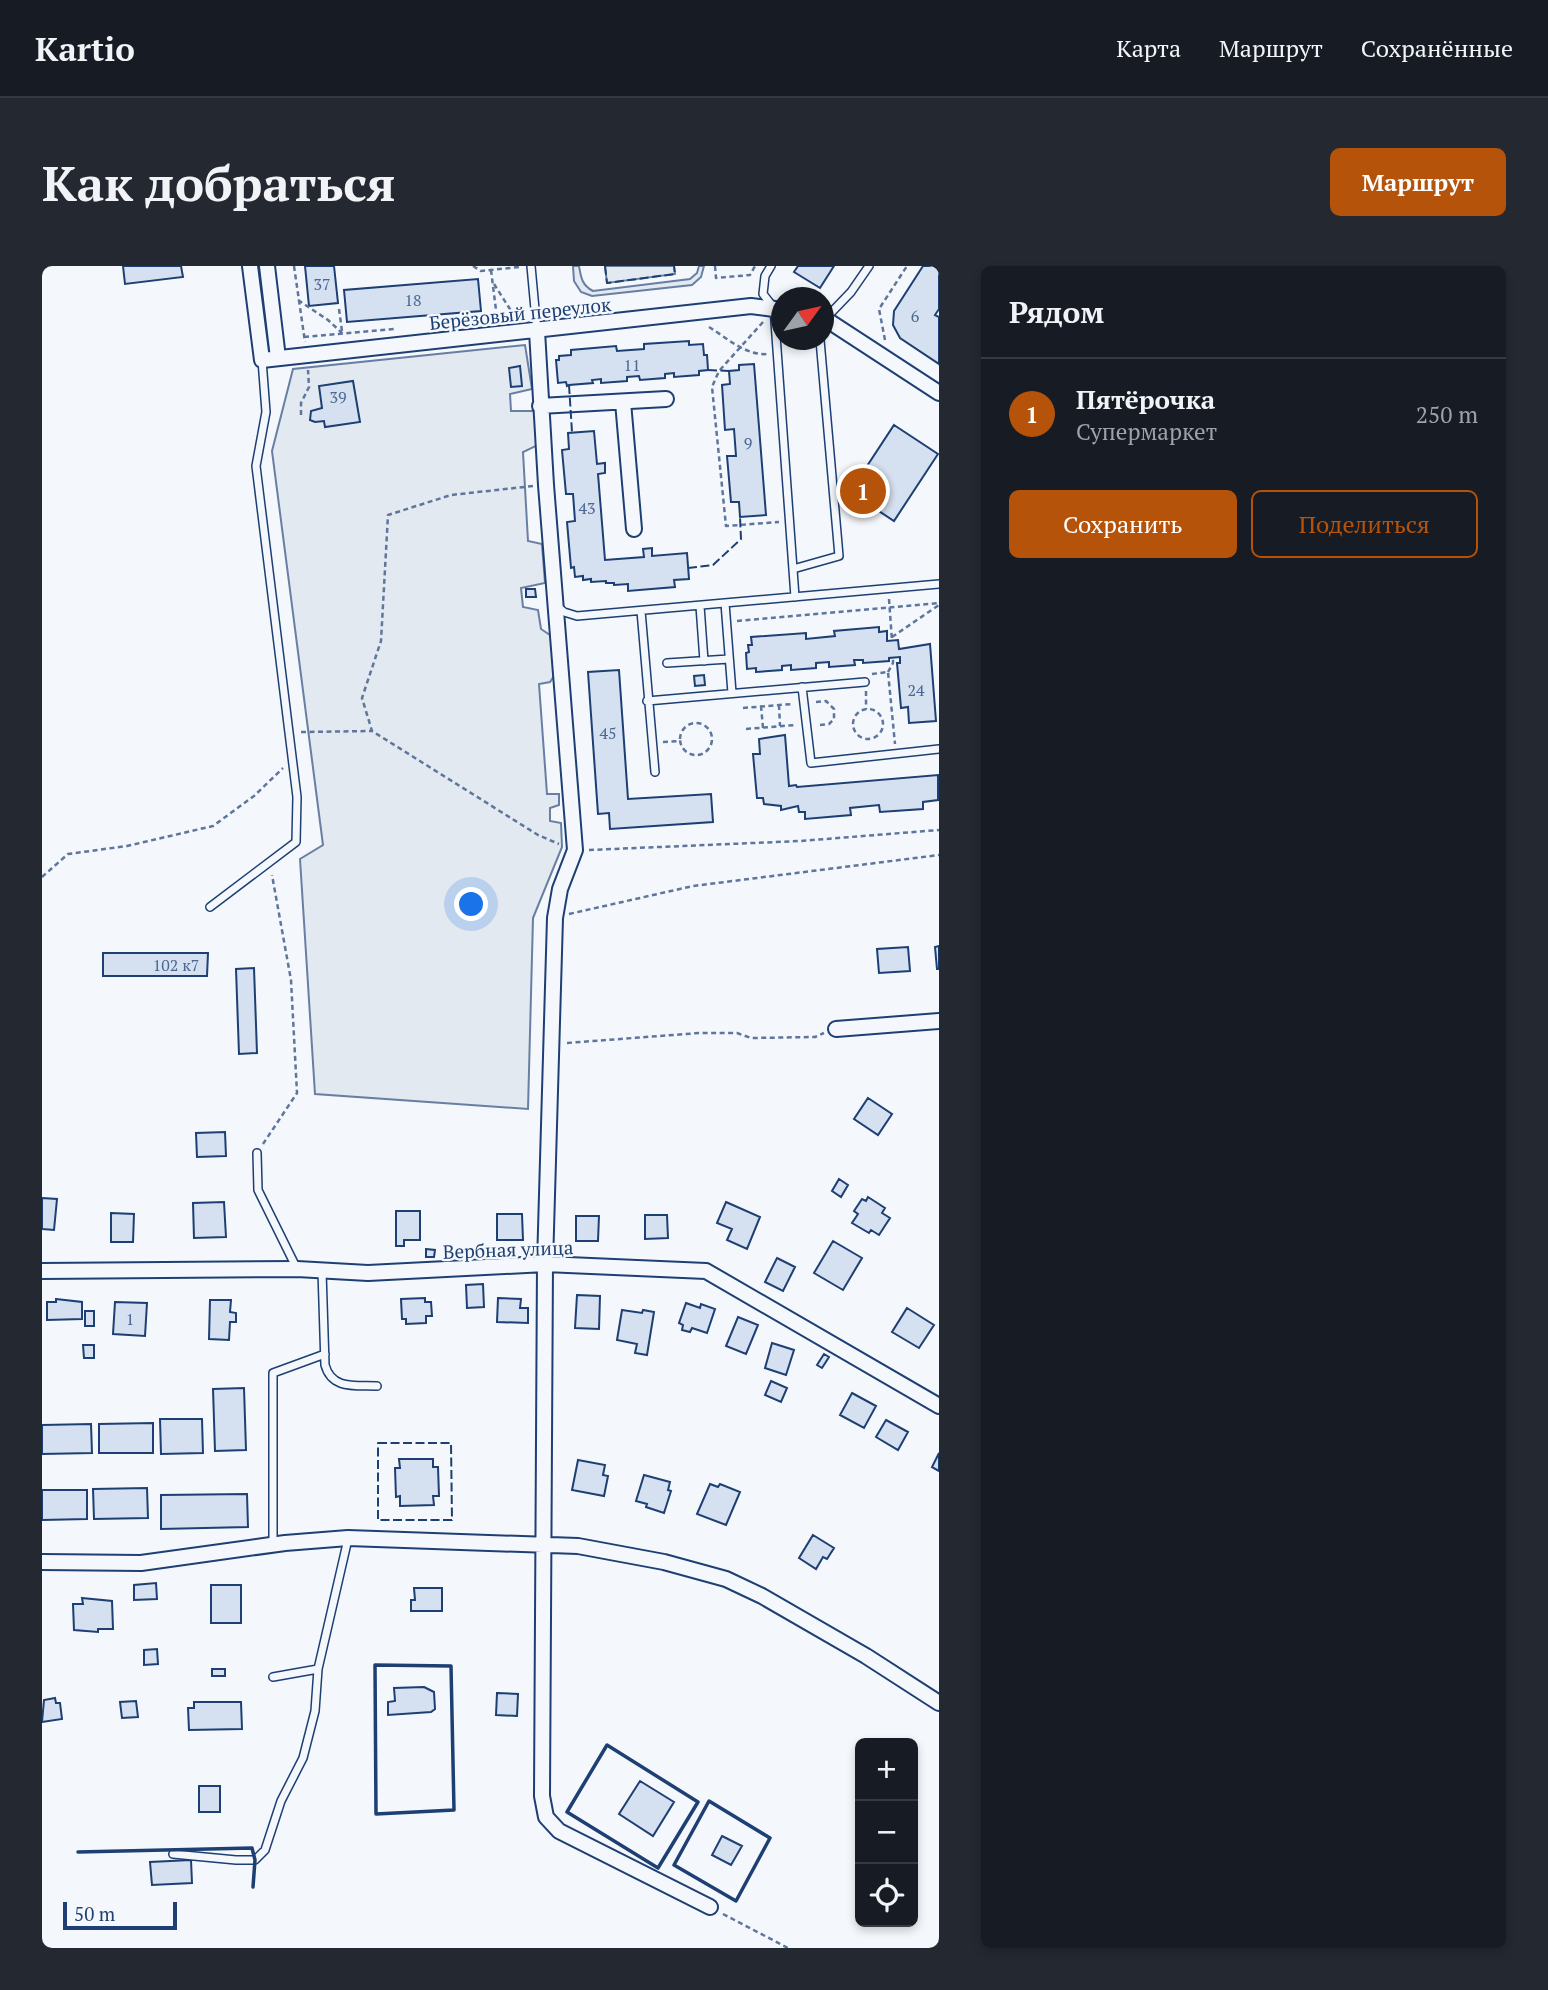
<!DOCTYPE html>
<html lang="ru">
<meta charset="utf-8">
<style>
body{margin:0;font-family:"PT Serif",serif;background:#242831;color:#f1f3f6}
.controls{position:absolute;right:21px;bottom:21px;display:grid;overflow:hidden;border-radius:10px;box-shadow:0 4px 10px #0003}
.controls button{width:63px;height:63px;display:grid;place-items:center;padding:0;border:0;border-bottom:2px solid #363941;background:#171b24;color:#f1f3f6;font:35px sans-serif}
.compass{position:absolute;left:729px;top:21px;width:63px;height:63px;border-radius:50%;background:#171b24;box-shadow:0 4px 10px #0003;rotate:57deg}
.scale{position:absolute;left:21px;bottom:18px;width:114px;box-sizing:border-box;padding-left:7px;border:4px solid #1d3f73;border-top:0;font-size:19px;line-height:24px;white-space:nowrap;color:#1d3f73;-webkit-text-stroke:5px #f4f7fb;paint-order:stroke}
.you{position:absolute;left:430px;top:639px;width:24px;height:24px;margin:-18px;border:5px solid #fff;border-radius:50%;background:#1a73e8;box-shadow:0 0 0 10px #1a73e833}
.badge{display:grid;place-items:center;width:46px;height:46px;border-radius:50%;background:#b45309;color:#fff;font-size:23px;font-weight:700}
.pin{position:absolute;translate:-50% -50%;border:4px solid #fff;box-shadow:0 2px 7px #0006}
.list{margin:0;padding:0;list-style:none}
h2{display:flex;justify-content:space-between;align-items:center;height:91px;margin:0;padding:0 28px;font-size:30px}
h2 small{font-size:23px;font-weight:400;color:#9ea1a6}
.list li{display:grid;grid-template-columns:46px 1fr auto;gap:21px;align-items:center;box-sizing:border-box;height:112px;padding:0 28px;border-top:2px solid #363941}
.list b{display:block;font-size:26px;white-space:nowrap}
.list p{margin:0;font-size:23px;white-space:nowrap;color:#9ea1a6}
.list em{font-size:23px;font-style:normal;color:#9ea1a6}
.actions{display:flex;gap:14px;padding:21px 28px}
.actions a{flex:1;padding:16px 0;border:2px solid #b45309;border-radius:10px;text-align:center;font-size:24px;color:#b45309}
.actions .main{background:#b45309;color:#fff}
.icon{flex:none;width:38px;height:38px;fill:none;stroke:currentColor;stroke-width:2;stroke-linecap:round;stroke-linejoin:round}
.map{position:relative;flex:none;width:897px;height:1682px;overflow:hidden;border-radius:10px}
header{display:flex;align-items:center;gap:42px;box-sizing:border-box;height:98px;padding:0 35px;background:#171b24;border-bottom:2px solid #363941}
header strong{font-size:33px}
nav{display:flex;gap:38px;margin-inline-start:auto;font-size:24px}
.intro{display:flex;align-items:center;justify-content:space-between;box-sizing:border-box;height:168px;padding:0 42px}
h1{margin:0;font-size:49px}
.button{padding:18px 32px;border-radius:10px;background:#b45309;color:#fff;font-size:24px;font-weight:700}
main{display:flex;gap:42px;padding:0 42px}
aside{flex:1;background:#171b24;border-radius:10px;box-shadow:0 4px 10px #0003}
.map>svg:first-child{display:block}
.green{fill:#e3e9f0;stroke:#687fa3;stroke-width:2}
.building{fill:#d5e0f0;stroke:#1d3f73;stroke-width:2}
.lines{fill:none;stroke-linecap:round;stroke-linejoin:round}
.service-casing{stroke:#1d3f73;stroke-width:10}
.minor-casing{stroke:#1d3f73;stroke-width:18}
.path{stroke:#5e769c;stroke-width:2.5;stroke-dasharray:5 3.5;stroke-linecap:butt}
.service{stroke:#f4f7fb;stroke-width:7}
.minor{stroke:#f4f7fb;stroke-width:14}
.fence{stroke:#1d3f73;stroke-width:2;stroke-dasharray:9 3.5;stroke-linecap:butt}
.wall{stroke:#1d3f73;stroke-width:3.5}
.labels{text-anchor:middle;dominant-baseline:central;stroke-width:5;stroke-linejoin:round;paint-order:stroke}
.number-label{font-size:16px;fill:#4b6792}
.street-label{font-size:19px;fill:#1d3f73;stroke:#f4f7fb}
</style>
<header>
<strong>Kartio</strong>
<nav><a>Карта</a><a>Маршрут</a><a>Сохранённые</a></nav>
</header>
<div class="intro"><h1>Как добраться</h1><a class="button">Маршрут</a></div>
<main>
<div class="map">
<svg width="897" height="1682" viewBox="0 0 897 1682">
<rect width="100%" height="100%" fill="#f4f7fb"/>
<path class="green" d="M531 0H537C539 12 540 19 551 25L648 13 655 7 657 0H662L659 11 650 19 550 30 539 26 532 15Z
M563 0H632L633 8 565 17Z
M483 79 490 123 468 128 469 145H493L496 179 481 186 486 275 500 278 503 317 479 322 481 341 496 344 499 363 511 371 514 407 508 416 497 418 505 528H517V539L508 542V555L519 557 520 581 491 652 486 843 273 828 258 593 281 579 230 185 251 103Z"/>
<path class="building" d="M81 0H139L141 11 83 18Z
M263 0H292L296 37 267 40Z
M756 0H792L778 22 752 6Z
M881 0H897V43L893 49 897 51V98L858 72 851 59 852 45Z
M436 13 439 45 305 56 302 24Z
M647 75V79L661 78 662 89H665L666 104 657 105V109L632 111V107L623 108V112L598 114 597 110 585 111V115L559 117V113L550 114 551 117 527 119 525 120 524 116 516 117 514 94H517V90L529 89V84L574 80 575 85 602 83V78Z
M712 98 724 249 698 251 697 236H689L685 190H694L692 163 683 164 680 119 688 118 687 105 697 104V99Z
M478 100 480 120 469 121 467 102Z
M311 115 318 156 283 161 282 155 273 156 268 154 269 145 280 142 277 120Z
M852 159 896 188 852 255 808 226Z
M552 165 555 198 563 197V207L556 208 563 294 602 291 601 283 610 282V290L645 287 647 313 632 314 633 321 586 325V318L572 319V317H564V315L549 316V313L541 314V310L533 311 532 301 529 302 525 256 533 255 531 228H524L520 184 527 183 526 167Z
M484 323H493L494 331H484Z
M837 361V366L845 365V375L856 374 857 383 888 378 894 455 867 457 866 441 859 442 855 397H858V391L847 392V395L821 397V394H812L813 399 787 401V396L774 397V402L749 404V399L740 400V404L714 406V402L705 403 704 387 707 386 706 379H710L709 371 764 367V373L793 370 792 365Z
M577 404 586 533 669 528 671 556 568 563 567 547 556 548 546 406Z
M662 409 663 419 653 420 652 410Z
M743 469 747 520 754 519 755 521 896 509V534L881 536V543L838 546 837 539 808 542 809 549 763 553V546H757L756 540 739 544V540L722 538 721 532H715L711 488H718L717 473Z
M897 680V703H895L893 681Z
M866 681 868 705 837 707 835 683Z
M61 687H166L165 710H61Z
M212 702 215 787 197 788 194 703Z
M826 832 850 848 836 869 812 853Z
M183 866 184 890 155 891 154 867Z
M797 913 806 919 799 931 790 925Z
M826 931 843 942 840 947 848 952 837 969 829 964 827 967 810 957 816 948 812 945 820 933 824 935Z
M0 932 15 933 12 964 0 963Z
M182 936 184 971 152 972 151 937Z
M684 936 718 951 705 983 685 974 690 963 675 957Z
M354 945H378V974H362V980H354Z
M69 947 92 948 91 976H69Z
M455 948H480L481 974H455Z
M603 949H625L626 972 603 973Z
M534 950H557L556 975H534Z
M791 975 820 992 801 1024 772 1007Z
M384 983 393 984 392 991H384Z
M735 992 753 1001 741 1025 723 1016Z
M441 1018 442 1041 425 1042 424 1019Z
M535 1029 558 1030 557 1063 533 1062Z
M383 1032V1036H389L390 1050H384V1057L364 1058V1053H360L359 1033Z
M456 1032 479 1033 478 1042H486V1057L455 1056Z
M14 1033 40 1036V1053L5 1054V1036H14Z
M168 1034H189L188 1046 194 1047V1056H188L187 1074 167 1073Z
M73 1036 105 1037 103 1070 71 1068Z
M644 1037 658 1042 659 1038 673 1043 665 1067 650 1062 648 1066 640 1064 641 1059 637 1057Z
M865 1042 892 1059 877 1082 850 1066Z
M580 1044 600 1047 601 1044 612 1046 605 1089 593 1087 595 1078 575 1074Z
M43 1045H52V1060H43Z
M696 1051 716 1059 704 1088 684 1080Z
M730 1077 752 1084 744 1109 723 1102Z
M41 1079H52V1092H42Z
M782 1088 787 1091 780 1102 775 1099Z
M729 1115 745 1122 739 1136 723 1129Z
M202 1122 204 1184 173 1185 171 1123Z
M810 1127 834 1140 822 1162 798 1149Z
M118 1153H160L161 1187 119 1188Z
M844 1154 866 1166 856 1184 834 1171Z
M111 1157V1187H57V1158Z
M49 1158 50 1187 0 1188V1159Z
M897 1187V1205L890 1201Z
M357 1193H391V1201H396L397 1230H391L392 1239 358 1240V1230L354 1231 353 1202H358Z
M536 1194 563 1199 561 1209 566 1210 562 1230 530 1224Z
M602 1209 628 1216 626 1224 629 1225 622 1247 604 1241 605 1238 594 1235Z
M668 1218 676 1221 678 1218 698 1226 684 1259 655 1248Z
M105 1222 106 1252 52 1253 51 1223Z
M0 1224H45V1253L0 1254Z
M205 1228 206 1261 119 1263V1229Z
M771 1269 792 1282 785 1293 781 1291 774 1303 757 1292Z
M114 1317 115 1333 92 1334V1319Z
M169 1319H199V1357H169Z
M372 1322H400V1345H369V1334H373Z
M40 1332 70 1335 71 1363H56V1366L32 1364 31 1338H41Z
M115 1383 116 1398 102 1399V1384Z
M170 1403H183V1410H170Z
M382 1421 392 1426 393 1443 389 1446 346 1449V1436L353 1435 352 1422Z
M455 1427 476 1428 475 1450 454 1449Z
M13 1432 14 1437H18L20 1453 0 1456 2 1434Z
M94 1435 96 1451 80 1452 78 1436Z
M152 1436H199L200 1463 147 1464 146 1442H152Z
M598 1515 632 1536 611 1570 577 1548Z
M157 1520H178V1546H157Z
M680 1570 700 1580 689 1599 670 1589Z
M149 1594 150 1617 110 1619 108 1596Z"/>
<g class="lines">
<g class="service-casing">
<path id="service" d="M489 0 495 65
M729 0 723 10 721 28 732 42 753 331
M783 53 809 26 827 0
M751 303 797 290 778 74
M683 337 690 427
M658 340 662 395
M516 341 522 346 535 350 897 318
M599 345 613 506
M625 397 687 393
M760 421 769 497 897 483
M605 435 823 416
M168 641 254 576 255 531 214 200 224 146 220 94
M215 887 216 924 255 1003
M280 1005 283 1099C290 1124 313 1119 335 1120
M231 1279V1107L283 1088
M231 1411 276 1403
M131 1588 194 1594H213L223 1584 239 1535 261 1492 273 1445 276 1403 306 1273"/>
</g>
<g class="minor-casing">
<path id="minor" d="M208 0 220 94 709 40 740 44
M225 0 236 92
M782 52 897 127
M495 65 504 219 533 584 518 623 513 652 503 998 500 1530 504 1551 517 1565 668 1641
M581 136 592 263
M498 140 624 133
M794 763 897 755
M0 1005 255 1003 326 1007 503 998 664 1005 897 1140
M0 1296 99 1297 243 1277 306 1272 536 1280 622 1296 684 1313 720 1330 824 1390 897 1437"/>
</g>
<path class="path" d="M252 0 263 76
M431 0 439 5 477 1
M673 0 674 12 708 9 713 0
M449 4 455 52
M452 18 473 51
M256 34 286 54 300 67
M297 43 300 65
M721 56 677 105 670 121 684 260 737 256
M667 61C685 72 704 90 726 88
M262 71 353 63
M843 74 837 43 865 0
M259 149V137L267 121 266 104
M491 220 409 229 346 249 339 375 320 432 330 465 496 569 517 578
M847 333 850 375
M695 355 897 337
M850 371 897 339
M846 406 851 397V391
M830 408 846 406 853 478
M824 425V443
M774 436 784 435 792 443V453L787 458 777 459
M737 439 738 460
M719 440 721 462
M701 442 750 438
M811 458a15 15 0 1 1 30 0a15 15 0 1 1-30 0Z
M638 473a16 16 0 1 1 32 0a16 16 0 1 1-32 0Z
M704 463 753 459
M259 466 330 465
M621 476 638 475
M547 584 758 575 897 564
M0 611 26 588 85 580 171 560 212 530 241 502
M527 648 651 620 897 589
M525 777 657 767H695L709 772 773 771 782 767
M221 878 255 827 249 714 230 609
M681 1648 746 1682"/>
<use href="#service" class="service"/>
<use href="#minor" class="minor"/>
<path class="fence" d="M563 0 565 17 633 8 632 0
M666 104 687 105
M527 119 530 166
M646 302 671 299 699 273 698 251
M336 1177H409L410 1254H336Z"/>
<path class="wall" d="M333 1399 409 1400 412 1544 334 1548Z
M565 1479 656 1536 616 1602 525 1546Z
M667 1535 728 1572 694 1635 632 1599Z
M36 1586 210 1582 213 1594 211 1621"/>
</g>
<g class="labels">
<g class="number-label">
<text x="280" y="18">37</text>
<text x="371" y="34">18</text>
<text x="873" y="50">6</text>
<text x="590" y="99">11</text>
<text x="296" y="131">39</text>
<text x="706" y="177">9</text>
<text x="545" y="242">43</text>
<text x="874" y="424">24</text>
<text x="566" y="467">45</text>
<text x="134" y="699">102 к7</text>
<text x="88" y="1053">1</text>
</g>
<g class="street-label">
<text transform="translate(478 47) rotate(-6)">Берёзовый переулок</text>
<text transform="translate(466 983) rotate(-2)">Вербная улица</text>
</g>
</g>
</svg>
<div class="controls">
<button>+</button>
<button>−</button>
<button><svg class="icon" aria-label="locate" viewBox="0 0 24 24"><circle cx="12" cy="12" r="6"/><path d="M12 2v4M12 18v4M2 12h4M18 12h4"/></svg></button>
</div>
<svg class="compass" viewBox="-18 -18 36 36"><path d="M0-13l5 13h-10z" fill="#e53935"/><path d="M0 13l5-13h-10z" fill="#9ea1a6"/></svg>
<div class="scale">50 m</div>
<div class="you"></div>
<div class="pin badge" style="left:821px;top:225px">1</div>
</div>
<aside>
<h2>Рядом<small></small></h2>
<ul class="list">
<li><span class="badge">1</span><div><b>Пятёрочка</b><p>Супермаркет</p></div><em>250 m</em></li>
</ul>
<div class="actions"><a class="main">Сохранить</a><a>Поделиться</a></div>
</aside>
</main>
